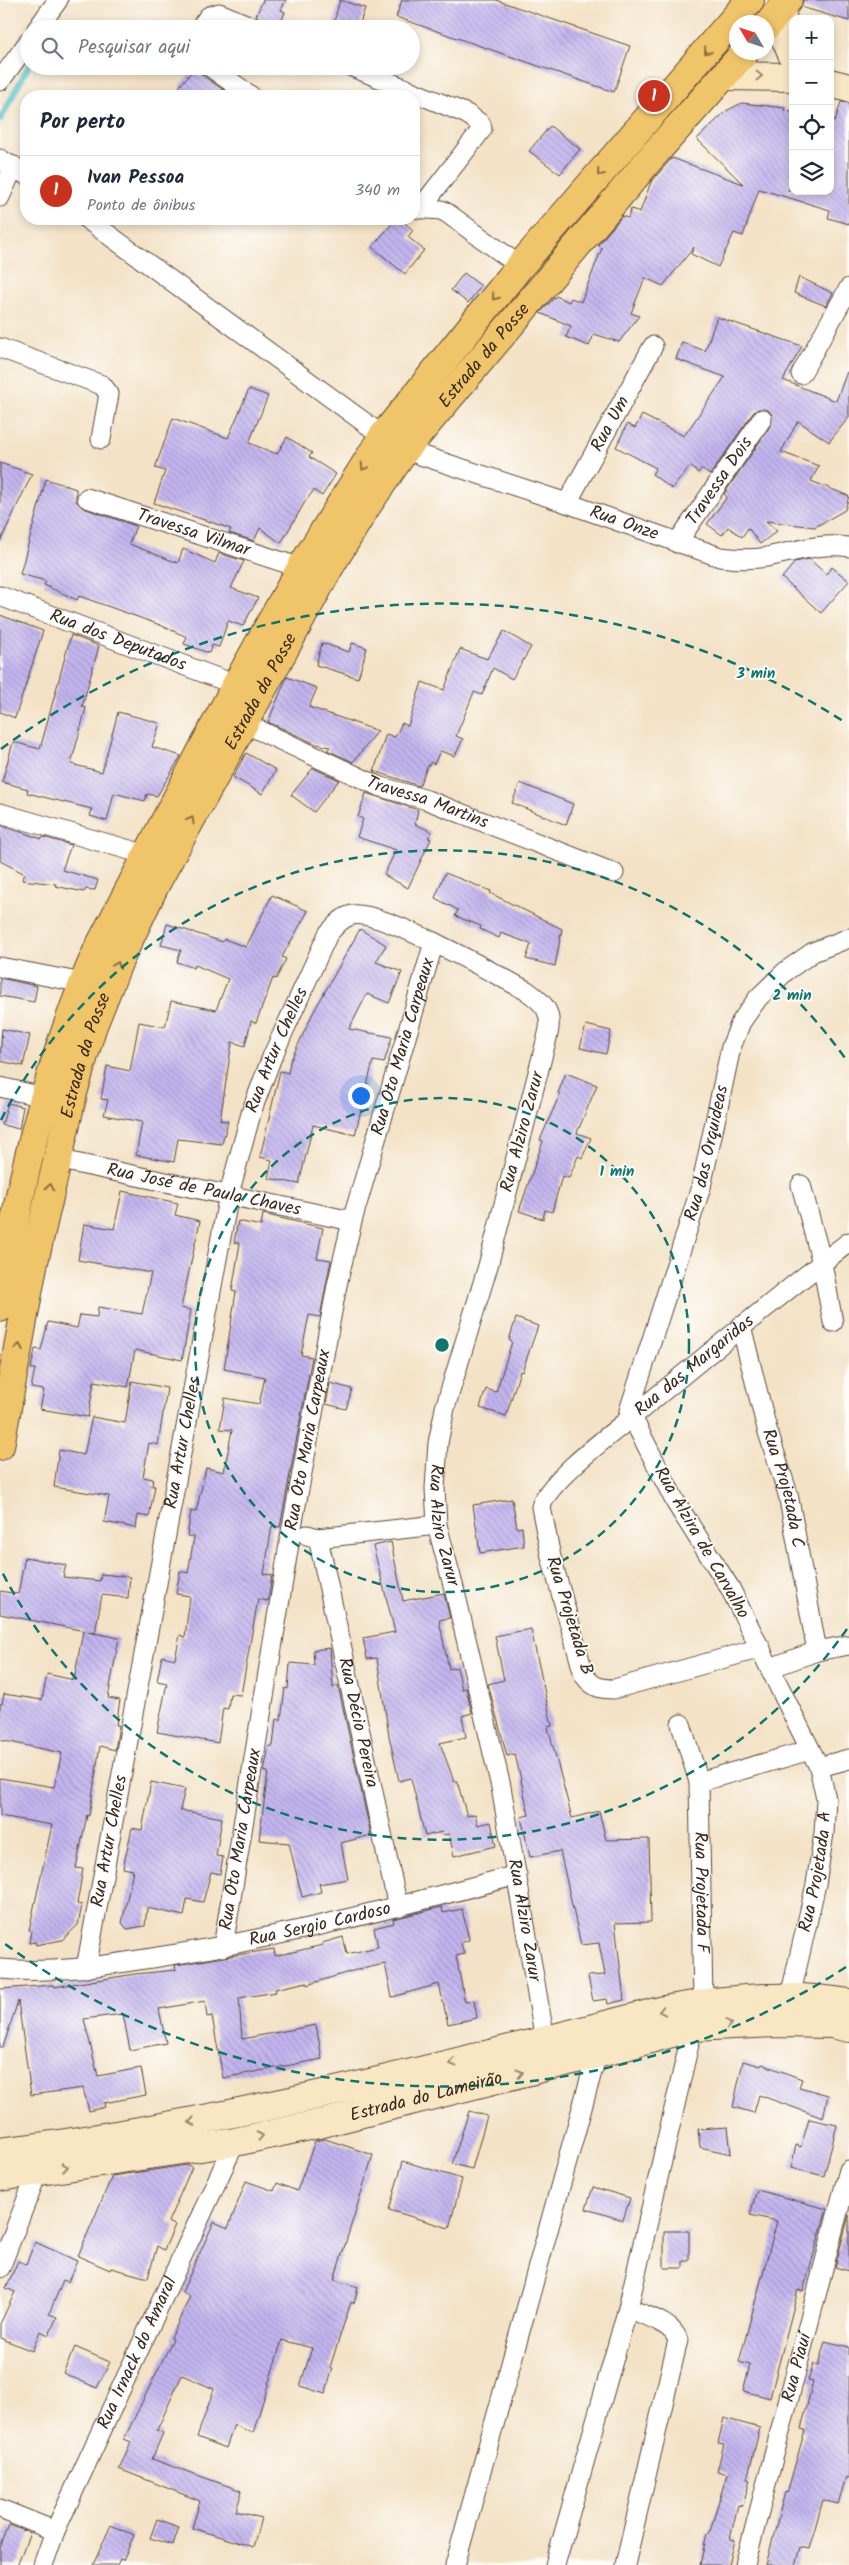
<!DOCTYPE html>
<html lang="pt">
<meta charset="utf-8">
<style>
body{margin:0;font-family:Kalam,sans-serif;background:#f6f6f7;color:#1f2937}
.controls{position:absolute;right:15px;top:15px;display:grid;overflow:hidden;border-radius:10px;box-shadow:0 2px 8px #0003}
.controls button{width:45px;height:45px;display:grid;place-items:center;padding:0;border:0;border-bottom:1px solid #e0e1e3;background:#fff;color:#1f2937;font:25px sans-serif}
.compass{position:absolute;left:729px;top:15px;width:45px;height:45px;border-radius:50%;background:#fff;box-shadow:0 2px 8px #0003;rotate:309deg}
.you{position:absolute;left:360px;top:1095px;width:18px;height:18px;margin:-12px;border:4px solid #fff;border-radius:50%;background:#1a73e8;box-shadow:0 0 0 8px #1a73e833}
.badge{display:grid;place-items:center;width:32px;height:32px;border-radius:50%;background:#c8321e;color:#fff;font-size:16px;font-weight:700}
.pin{position:absolute;translate:-50% -50%;border:2px solid #fff;box-shadow:0 1px 5px #0006}
.list{margin:0;padding:0;list-style:none}
h2{display:flex;justify-content:space-between;align-items:center;height:65px;margin:0;padding:0 20px;font-size:21px}
h2 small{font-size:16px;font-weight:400;color:#747a83}
.list li{display:grid;grid-template-columns:32px 1fr auto;gap:15px;align-items:center;box-sizing:border-box;height:70px;padding:0 20px;border-top:1px solid #e0e1e3}
.list b{display:block;font-size:19px;white-space:nowrap}
.list p{margin:0;font-size:16px;white-space:nowrap;color:#747a83}
.list em{font-size:16px;font-style:normal;color:#747a83}
.icon{flex:none;width:28px;height:28px;fill:none;stroke:currentColor;stroke-width:2;stroke-linecap:round;stroke-linejoin:round}
.map{position:relative;flex:none;width:849px;height:2565px;overflow:hidden}
.search{position:absolute;background:#fff;box-shadow:0 2px 8px #0003;left:20px;top:20px;width:400px;height:55px;display:flex;align-items:center;gap:12px;box-sizing:border-box;padding:0 18px;border-radius:28px;color:#747a83;font-size:19px}
.panel{position:absolute;background:#fff;box-shadow:0 2px 8px #0003;left:20px;top:90px;width:400px;height:135px;border-radius:20px}
.map>svg:first-child{display:block}
.lines{fill:none;stroke-linecap:round;stroke-linejoin:round}
.stream{stroke:#53c1c8;stroke-width:6}
.building{fill:url(#building-back-hatch)}
.street-casing{stroke:#574637;stroke-width:21}
.secondary-casing{stroke:#574637;stroke-width:30}
.primary-casing{stroke:#574637;stroke-width:30}
.street{stroke:#fff;stroke-width:19}
.secondary{stroke:#f9e7c3;stroke-width:28}
.primary{stroke:#f0c469;stroke-width:28}
.oneway{stroke:#8c6f40}
.oneway2{stroke:#9a8870}
.ring{fill:none;stroke:#0f766e;stroke-width:2.5;stroke-dasharray:9 6}
.labels{text-anchor:middle;dominant-baseline:central;stroke-width:4;stroke-linejoin:round;paint-order:stroke}
.street-label{font-size:18px;fill:#3b2a1e;stroke:#fdfcf7}
.centre{fill:#0f766e;stroke:#fdfcf7;stroke-width:2.5}
.ring-label{font-size:15px;text-anchor:middle;font-weight:bold;fill:#0f766e;stroke:#fdfcf7;stroke-width:4;stroke-linejoin:round;paint-order:stroke}
</style>
<div class="map">
<svg width="849" height="2565" viewBox="0 0 849 2565">
<defs>
<pattern id="building-back-hatch" width="6" height="6" patternUnits="userSpaceOnUse" patternTransform="scale(1.25)"><rect width="6" height="6" fill="#c3b6f0"/><path d="M-1 5l2 2M0 0l6 6M5-1l2 2" fill="none" stroke="#a094c2"/></pattern>
</defs>
<rect width="100%" height="100%" fill="#fdfcf7"/>
<filter id="ink" filterUnits="userSpaceOnUse"><feTurbulence type="fractalNoise" baseFrequency=".02" numOctaves="2"/><feDisplacementMap in="SourceGraphic" scale="10" xChannelSelector="R" yChannelSelector="G"/><feConvolveMatrix kernelMatrix="1 2 1 2 8 2 1 2 1" color-interpolation-filters="sRGB"/></filter>
<filter id="wash" filterUnits="userSpaceOnUse"><feTurbulence type="fractalNoise" baseFrequency=".0096" numOctaves="4" result="noise"/><feDisplacementMap in="SourceGraphic" scale="20" xChannelSelector="R" yChannelSelector="G"/><feGaussianBlur stdDeviation="1.12" result="paint"/><feColorMatrix in="noise" values="0 0 0 0 0 0 0 0 0 0 0 0 0 0 0 0 0 1.4 0 .05"/><feComposite in="paint" operator="in"/></filter>
<g filter="url(#wash)">
<rect width="100%" height="100%" fill="#f3e2c6"/>
<g class="lines">
<path class="stream" d="M0 120 29 65"/>
</g>
<g id="blocks">
<path class="building" d="M263 0H286L281 10 285 12 279 27 256 16Z
M340 0 365 8 358 29H332Z
M402 0H496L630 46 614 92 396 17Z
M803 0H849V21L801 7Z
M196 66 202 75 232 96H190L179 87Z
M841 102 849 103V224L828 218 830 210 759 189 743 236 734 233 718 267 691 254 694 247 663 286 645 278 631 313 639 316 619 342 594 334 589 346 566 337 571 326 540 313 556 296 569 302 571 298 581 302 602 248 598 245 622 216 628 218 631 209 640 212 651 182 672 158 743 184 697 139 726 111 742 103 785 108 784 111 793 112V175L788 191H830V119L835 121Z
M550 126 580 149 560 174 529 151Z
M396 219H400L413 230 408 237 424 250 405 274 372 247Z
M464 273 481 286 468 303 451 290Z
M799 277 833 293 826 306 794 293Z
M717 317 802 346 783 380 836 401 847 372H849V417L829 442 798 421 781 452 819 466 811 481 849 496 845 510 815 527 766 521 777 531 760 544 748 528 742 537 728 527 722 535 707 524 727 497 724 494 771 425 772 415 768 410 758 409 753 413 710 475 701 469 698 473 690 466 672 489 652 474 656 468 616 447 627 424 635 428 642 415 684 436 725 377 676 359 682 342 705 351Z
M249 389 268 396 249 443 277 454 287 437 312 453 309 457 336 474 322 496 314 490 305 502 281 543 260 528 254 541 229 533 231 529 154 503 165 471 155 468 173 418 228 438Z
M0 463 32 474 0 542Z
M46 479 76 489V501L83 508 136 526 129 544 178 563 183 549 215 563 219 553 244 561 231 588 258 598 243 626 228 621 219 647 212 645 209 653 184 644 187 637 160 625 79 596 77 600 44 585 46 581 20 574Z
M809 559 826 574 832 567 849 581 821 613 782 578 795 562Z
M0 615 43 631 15 718 0 712Z
M504 631 531 647 512 679 493 668 482 695 474 692 456 736 463 739 455 756 440 751 434 764 431 762 427 767 419 786 374 771 386 734 395 737 402 723 408 726 422 682 444 690 460 649 487 659Z
M71 635 99 646 82 707 86 708 71 764 102 772 118 712 160 723 152 747 181 756 157 796 147 794 145 801 114 793 107 821 90 816 92 809 27 793 28 789 2 782 13 742 40 749Z
M322 643 349 652 352 643 367 648 358 678 316 665Z
M287 677 317 688 309 707 378 731 353 762 327 750 330 747 316 744 268 722Z
M246 753 276 770 262 794 233 777Z
M313 768 339 780 314 812 291 795Z
M520 783 573 804 566 825 512 803Z
M366 793 418 810 415 824 432 832 428 838 431 839 408 888 384 875 396 850 357 837 363 819 358 817Z
M0 825 42 839 43 837 71 845 62 870 98 880 95 890 86 889 84 892 55 886 56 884 22 880 25 874 0 861Z
M445 873 491 891 490 893 562 929 555 966 526 959 531 944 501 933 499 938 480 929 481 926 455 916 458 910 435 898Z
M272 895 308 911 282 957 286 959 276 979 273 978 256 1023 251 1021 245 1046 232 1042 220 1120 228 1121 222 1144 178 1139 174 1162 136 1155 142 1122 104 1115 108 1100 101 1099 107 1066 130 1071 139 1022 165 1027 171 1001 216 1010 228 979 195 965 194 968 177 962 181 950 161 945 167 924 223 942 224 939 246 947Z
M360 929 386 945 376 962 402 972 389 1003 367 994 349 1029 392 1037 384 1063 373 1061 355 1135 313 1125 299 1184 268 1178 272 1160 260 1157 280 1071 288 1073 290 1062 313 1013Z
M0 978 37 986 34 1002 0 996Z
M586 1025 611 1031 606 1054 580 1048Z
M2 1029 30 1035 23 1066 0 1061Z
M566 1073 597 1085 577 1133 591 1138 582 1158 578 1156 569 1178 562 1176 552 1212 545 1210 543 1219 519 1211 543 1141 540 1140 560 1094 558 1093Z
M8 1103 23 1107 19 1129 2 1125Z
M122 1191 178 1203 175 1215 200 1221 181 1308 191 1310 182 1360 135 1350 128 1387 94 1381 88 1417 40 1409 44 1390 31 1388 35 1369H31L35 1349 41 1350 48 1322 77 1328 80 1315 97 1317 98 1307 142 1314 151 1273 78 1260 84 1224 114 1229Z
M263 1214 323 1228 317 1258 331 1260 320 1317 309 1315 301 1355 312 1357 280 1527 272 1526 264 1574 272 1575 268 1601 258 1599 241 1695 230 1694 228 1709 223 1708 218 1743 157 1732 167 1683 157 1681 162 1656 175 1659 180 1635 185 1637 190 1596 176 1594 180 1571 188 1573 194 1537 187 1536 191 1511 196 1512 206 1468 224 1472 232 1430 220 1429 225 1398 259 1404 265 1377 224 1369 236 1292 232 1291 240 1243 234 1242 238 1221 261 1226Z
M516 1318 538 1326 522 1372 520 1371 506 1416 480 1408 486 1389 496 1392 512 1342 509 1340Z
M132 1381 167 1388 158 1445 149 1443 143 1477 153 1479 152 1486H155L149 1517 138 1515 136 1528 104 1522 109 1496 54 1487 59 1450 84 1455 92 1417 125 1423Z
M330 1383 352 1389 346 1409 326 1404Z
M512 1499 517 1528 522 1527 524 1546 480 1553 473 1505Z
M391 1542 403 1601 444 1593 450 1618 439 1620 449 1669 457 1667 462 1689 466 1688 472 1713 462 1716 466 1737 440 1743 454 1781H457L467 1816 475 1814 478 1825 491 1822 496 1846 454 1856 449 1834 443 1835 442 1832 425 1836 411 1778 399 1781 389 1736 377 1658 367 1659 363 1638 395 1632 373 1546Z
M25 1557 66 1565 63 1577 100 1581 101 1574 130 1577 128 1598 102 1595 95 1633 0 1614V1591L18 1594Z
M531 1629 552 1726 548 1727 572 1818 599 1811 606 1840 649 1839 651 1922 615 1923 624 2000 608 2004 607 1999 593 2001 588 1976 605 1975 599 1943 581 1945 560 1851 530 1857 521 1817 529 1815 515 1754 507 1756 488 1684 504 1680 495 1636Z
M83 1631 119 1638 108 1698 120 1700 116 1725H119L115 1750 100 1746 89 1816 87 1815 76 1868 83 1869 77 1904 82 1905 78 1925 62 1940 36 1945 35 1942 29 1943 31 1931 29 1930 52 1825 0 1816V1778L54 1787 62 1753 0 1740V1704H2L4 1694 42 1700 47 1674 74 1680Z
M330 1648 333 1688 338 1685 371 1835 341 1843 348 1879 319 1884 321 1892 302 1897 289 1843 259 1840 268 1772 264 1771 269 1746H273L276 1719 281 1720 285 1688 288 1689 290 1663 314 1665 313 1650Z
M151 1782 185 1789 180 1810 222 1818 216 1856 223 1857 220 1874 211 1872 203 1902 187 1899 184 1916 147 1908 145 1926 127 1929 122 1923 133 1870 123 1868 132 1828 142 1830Z
M442 1907 443 1913 462 1909 469 1940 461 1943 464 1954 456 1956 465 2002 474 2000 477 2018 448 2024 439 1984 392 1997 385 1964 352 1971 307 1985V1982L275 1989 276 1992 239 1998 242 2039 316 2025 322 2059 223 2078 212 2016 207 2017 205 2001 159 2009 166 2043 130 2050 123 2014 84 2019 98 2076 141 2068 146 2095 104 2103 105 2107 89 2111 83 2088 31 2095 18 2001 3 2047H0V1989L53 1985 54 1987 135 1974 176 1970 175 1965 274 1949 275 1956 323 1945 322 1943 343 1937 347 1954 378 1947 374 1928 394 1923 393 1919Z
M743 2061 761 2066 762 2064 802 2079 799 2087 828 2095 823 2118 759 2095 754 2113 733 2107Z
M469 2111 487 2116 472 2169 452 2164Z
M809 2119 837 2125 824 2176 791 2168 796 2145 801 2147Z
M728 2127 731 2154 700 2147 698 2129Z
M325 2139 373 2155 334 2280 358 2287 354 2303 351 2302 330 2367 333 2368 325 2394 300 2386 312 2348 282 2340 253 2433 234 2425 226 2448 197 2437 214 2389 182 2375 157 2430 163 2433 152 2459 242 2491 236 2511 261 2518 253 2547 192 2528 200 2501 119 2469 131 2442 124 2439 173 2339 171 2338 190 2296 182 2292 214 2222 228 2228 246 2181 274 2191 277 2183 297 2191 315 2141Z
M403 2161 462 2179 449 2228 389 2210Z
M188 2165 192 2167 168 2222 175 2225 164 2250 157 2246 148 2278 111 2268 110 2270 78 2256 112 2176Z
M593 2187 630 2198 623 2220 586 2209Z
M757 2190 827 2209 803 2291 798 2290 770 2398 743 2391 750 2365 739 2362 777 2221 750 2215Z
M849 2215V2271L835 2267Z
M664 2231H689V2261H683V2268H664Z
M35 2242 77 2261 68 2282 63 2280 49 2314 57 2317 49 2335 40 2331 32 2351 0 2338V2324L15 2292 6 2288 18 2261 26 2264Z
M825 2341 849 2347V2478L846 2477 838 2504 823 2500 809 2549 800 2547 795 2565H766L785 2492 787 2493 805 2430 801 2429 813 2382 808 2381 813 2364 818 2366Z
M75 2347 110 2362 97 2388 63 2373Z
M724 2418 760 2428 747 2479 750 2480 743 2506 738 2505 730 2539 735 2540 729 2565H700L707 2533 709 2534 727 2474 717 2471 724 2444 718 2443Z
M157 2519 178 2527 172 2545 150 2538Z
M9 2525 30 2533 17 2565H0V2548Z
M111 2525 134 2535 123 2560 120 2559 117 2565H93Z"/>
</g>
</g>
<g filter="url(#ink)">
<use href="#blocks" fill-opacity="0" stroke="#574637" stroke-width="1"/>
<g class="lines">
<g class="street-casing">
<g id="street">
<path d="M37 29 58 0"/>
<path d="M199 29 209 16 219 13 258 29"/>
<path d="M209 66 251 96"/>
<path d="M350 66 467 114 481 124 482 129 479 133 420 209"/>
<path d="M0 81 29 41"/>
<path d="M0 159 26 175"/>
<path d="M0 197 14 166"/>
<path d="M414 208 441 210 447 213 520 266"/>
<path d="M87 219 383 436"/>
<path d="M0 348 102 385 109 394 101 439"/>
<path d="M801 374 849 288"/>
<path id="s1" d="M405 450 567 503 720 557C735 559 751 560 767 557 793 552 822 542 849 547"/>
<path id="s2" d="M87 498 301 568"/>
<path id="s3" d="M567 503 653 346"/>
<path id="s4" d="M677 543 762 419"/>
<path id="s5" d="M0 596 236 685"/>
<path id="s6" d="M244 723 378 786 427 800 614 873"/>
<path d="M0 813 147 855"/>
<path d="M0 967 83 983"/>
<path d="M0 1087 43 1097"/>
<path id="s7" d="M56 1159 352 1221"/>
<path d="M801 1185 822 1263 833 1322"/>
<path id="s8" d="M741 1326 767 1429 788 1494 817 1651"/>
<path d="M307 1535 318 1538 437 1525"/>
<path id="s9" d="M318 1538 398 1907"/>
<path id="s10" d="M761 1648 614 1689C600 1689 592 1687 584 1675L551 1557 541 1507C547 1481 615 1431 638 1412 708 1354 777 1297 849 1242"/>
<path d="M770 1668 817 1651 849 1645"/>
<path id="s11" d="M681 1724 699 1782 703 2003"/>
<path d="M819 1767 849 1759"/>
<path d="M699 1782 810 1750"/>
<path id="s12" d="M223 1947 291 1532 337 1285 352 1221 434 942"/>
<path id="s13" d="M86 1968 229 1194 252 1110 272 1057 328 934C335 926 341 918 352 915 380 909 497 975 527 991 544 1003 553 1012 548 1034L488 1266 445 1408 438 1443 435 1488 437 1525 456 1596 501 1787 545 2040"/>
<path id="s14" d="M0 1969C54 1974 106 1965 158 1957 280 1938 398 1907 517 1875"/>
<path id="s15" d="M790 1997 816 1884 824 1833 826 1799 819 1767 730 1588 676 1503 629 1411 701 1187 731 1047 741 1022 758 998 786 971 813 952 849 938"/>
<path d="M0 2268 38 2171"/>
<path d="M0 2509 55 2531"/>
<path id="s16" d="M43 2565 55 2531 235 2142"/>
<path d="M455 2565 597 2054"/>
<path d="M555 2565 628 2308 693 2027"/>
<path d="M625 2565 678 2340C672 2322 645 2316 628 2308"/>
<path id="s17" d="M745 2565 849 2170"/>
</g>
</g>
<g class="secondary-casing">
<g id="secondary">
<path d="M782 9 783 34 793 56"/>
<path d="M725 76 793 77"/>
<path d="M830 83 849 88"/>
<path d="M0 2152C225 2124 444 2066 664 2010 723 1999 788 1992 849 2003"/>
<path id="s18" d="M0 2177 235 2142 323 2123 597 2054 693 2027 776 2023 832 2024 849 2028"/>
</g>
</g>
<g class="primary-casing">
<g id="primary">
<path d="M766 27 788 0"/>
<path d="M0 1308C18 1185 47 1063 98 949L236 685 301 568 383 436 520 266 750 0"/>
<path id="s19" d="M0 1446 33 1266 73 1093 92 1028 118 963 155 885 329 568 366 507 405 450 649 160 745 52"/>
</g>
</g>
<use href="#street" class="street"/>
<use href="#secondary" class="secondary"/>
<use href="#primary" class="primary"/>
</g>
<defs><path id="oneway-chevron" d="M-2-3.5L2.5 0L-2 3.5" fill="none" stroke-width="1.6" stroke-linecap="round" stroke-linejoin="round" transform="scale(1.25)"/></defs>
<g class="oneway">
<use href="#oneway-chevron" transform="translate(707 51) rotate(130)"/>
<use href="#oneway-chevron" transform="translate(600 173) rotate(131)"/>
<use href="#oneway-chevron" transform="translate(495 297) rotate(129)"/>
<use href="#oneway-chevron" transform="translate(364 467) rotate(122)"/>
<use href="#oneway-chevron" transform="translate(191 820) rotate(-61)"/>
<use href="#oneway-chevron" transform="translate(117 965) rotate(-67)"/>
<use href="#oneway-chevron" transform="translate(50 1187) rotate(-78)"/>
<use href="#oneway-chevron" transform="translate(19 1347) rotate(-80)"/>
</g>
<g class="oneway2">
<use href="#oneway-chevron" transform="translate(759 76) rotate(1)"/>
<use href="#oneway-chevron" transform="translate(662 2011) rotate(167)"/>
<use href="#oneway-chevron" transform="translate(729 2024) rotate(-4)"/>
<use href="#oneway-chevron" transform="translate(453 2063) rotate(166)"/>
<use href="#oneway-chevron" transform="translate(520 2073) rotate(-14)"/>
<use href="#oneway-chevron" transform="translate(192 2122) rotate(170)"/>
<use href="#oneway-chevron" transform="translate(260 2136) rotate(-12)"/>
<use href="#oneway-chevron" transform="translate(65 2167) rotate(-9)"/>
</g>
</g>
<g class="ring">
<circle cx="442" cy="1345" r="247"/>
<path d="M847 1629A495 495 0 0 1 1 1570M1 1120A495 495 0 0 1 847 1061"/>
<path d="M846 1967A742 742 0 0 1 1 1941M1 749A742 742 0 0 1 846 723"/>
</g>
<g class="labels">
<g class="street-label">
<text stroke="none"><textPath href="#s19" startOffset="1210">Estrada da Posse</textPath></text>
<text stroke="none"><textPath href="#s3" startOffset="90">Rua Um</textPath></text>
<text stroke="none"><textPath href="#s4" startOffset="75">Travessa Dois</textPath></text>
<text stroke="none"><textPath href="#s1" startOffset="231">Rua Onze</textPath></text>
<text stroke="none"><textPath href="#s2" startOffset="112">Travessa Vilmar</textPath></text>
<text stroke="none"><textPath href="#s5" startOffset="126">Rua dos Deputados</textPath></text>
<text stroke="none"><textPath href="#s19" startOffset="805">Estrada da Posse</textPath></text>
<text stroke="none"><textPath href="#s6" startOffset="200">Travessa Martins</textPath></text>
<text stroke="none"><textPath href="#s12" startOffset="919">Rua Oto Maria Carpeaux</textPath></text>
<text stroke="none"><textPath href="#s13" startOffset="939">Rua Artur Chelles</textPath></text>
<text stroke="none"><textPath href="#s19" startOffset="400">Estrada da Posse</textPath></text>
<text transform="translate(523 1132) rotate(-75)">Rua Alziro Zarur</text>
<text stroke="none"><textPath href="#s15" startOffset="908">Rua das Orquideas</textPath></text>
<text stroke="none"><textPath href="#s7" startOffset="151">Rua José de Paula Chaves</textPath></text>
<text stroke="none"><textPath href="#s10" startOffset="571">Rua das Margaridas</textPath></text>
<text stroke="none"><textPath href="#s12" startOffset="514">Rua Oto Maria Carpeaux</textPath></text>
<text stroke="none"><textPath href="#s13" startOffset="534">Rua Artur Chelles</textPath></text>
<text stroke="none"><textPath href="#s8" startOffset="168">Rua Projetada C</textPath></text>
<text stroke="none"><textPath href="#s13" startOffset="1848">Rua Alziro Zarur</textPath></text>
<text transform="translate(701 1543) rotate(60)">Rua Alzira de Carvalho</text>
<text transform="translate(569 1616) rotate(73)">Rua Projetada B</text>
<text stroke="none"><textPath href="#s9" startOffset="189">Rua Décio Pereira</textPath></text>
<text stroke="none"><textPath href="#s12" startOffset="109">Rua Oto Maria Carpeaux</textPath></text>
<text stroke="none"><textPath href="#s13" startOffset="129">Rua Artur Chelles</textPath></text>
<text stroke="none"><textPath href="#s15" startOffset="128">Rua Projetada A</textPath></text>
<text stroke="none"><textPath href="#s11" startOffset="171">Rua Projetada F</textPath></text>
<text stroke="none"><textPath href="#s13" startOffset="2252">Rua Alziro Zarur</textPath></text>
<text stroke="none"><textPath href="#s14" startOffset="324">Rua Sergio Cardoso</textPath></text>
<text stroke="none"><textPath href="#s18" startOffset="434">Estrada do Lameirão</textPath></text>
<text stroke="none"><textPath href="#s16" startOffset="232">Rua Irnack do Amaral</textPath></text>
<text stroke="none"><textPath href="#s17" startOffset="204">Rua Piauí</textPath></text>
</g>
</g>
<circle cx="442" cy="1345" r="8" class="centre"/>
<g class="ring-label">
<text x="756" y="678">3 min</text>
<text x="792" y="1000">2 min</text>
<text x="617" y="1176">1 min</text>
</g>
</svg>
<div class="controls">
<button>+</button>
<button>−</button>
<button><svg class="icon" aria-label="locate" viewBox="0 0 24 24"><circle cx="12" cy="12" r="6"/><path d="M12 2v4M12 18v4M2 12h4M18 12h4"/></svg></button>
<button><svg class="icon" aria-label="layers" viewBox="0 0 24 24"><path d="M12 4l9 5-9 5-9-5zM3 14l9 5 9-5"/></svg></button>
</div>
<svg class="compass" viewBox="-18 -18 36 36"><path d="M0-13l5 13h-10z" fill="#e53935"/><path d="M0 13l5-13h-10z" fill="#747a83"/></svg>
<div class="you"></div>
<div class="pin badge" style="left:654px;top:96px">1</div>
<div class="search"><svg class="icon" aria-label="search" viewBox="0 0 24 24"><circle cx="10" cy="10" r="6"/><path d="M15 15l6 6"/></svg>Pesquisar aqui</div>
<section class="panel">
<h2>Por perto<small></small></h2>
<ul class="list">
<li><span class="badge">1</span><div><b>Ivan Pessoa</b><p>Ponto de ônibus</p></div><em>340 m</em></li>
</ul>
</section>
</div>
